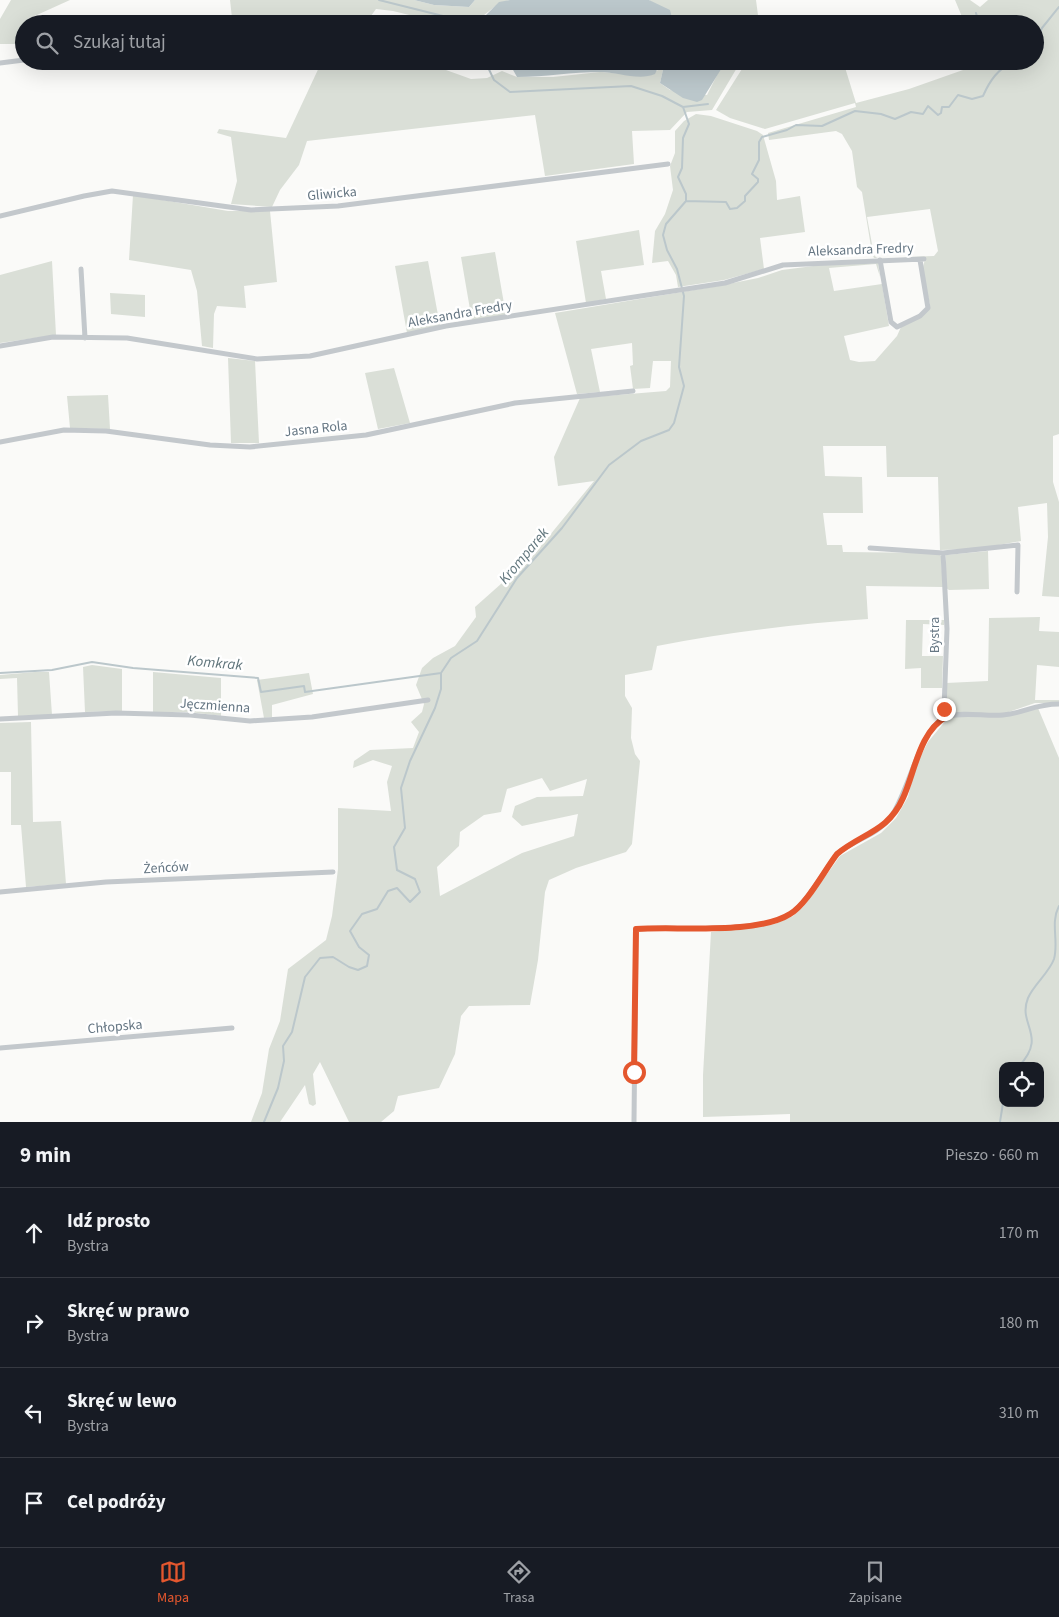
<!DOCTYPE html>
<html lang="pl">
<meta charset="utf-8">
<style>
body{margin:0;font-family:"Source Sans 3",sans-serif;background:#242831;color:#f1f3f6}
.controls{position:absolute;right:15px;bottom:15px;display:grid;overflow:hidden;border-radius:10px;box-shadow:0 5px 20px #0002}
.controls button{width:45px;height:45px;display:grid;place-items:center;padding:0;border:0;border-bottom:1px solid #363941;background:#171b24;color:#f1f3f6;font:25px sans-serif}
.stop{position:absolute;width:15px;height:15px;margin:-11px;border:4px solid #e4572e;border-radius:50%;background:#fff}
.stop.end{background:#e4572e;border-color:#fff;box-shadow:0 1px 5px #0008}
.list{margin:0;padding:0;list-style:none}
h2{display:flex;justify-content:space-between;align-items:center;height:65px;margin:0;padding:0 20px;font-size:21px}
h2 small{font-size:16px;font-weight:400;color:#9ea1a6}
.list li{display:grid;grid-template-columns:32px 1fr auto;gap:15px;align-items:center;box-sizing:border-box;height:90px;padding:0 20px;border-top:1px solid #363941}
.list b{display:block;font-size:19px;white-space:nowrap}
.list p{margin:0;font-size:16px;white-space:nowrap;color:#9ea1a6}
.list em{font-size:16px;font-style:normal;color:#9ea1a6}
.icon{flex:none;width:28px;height:28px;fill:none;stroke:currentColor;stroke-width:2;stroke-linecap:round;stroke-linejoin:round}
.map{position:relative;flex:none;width:1059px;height:1122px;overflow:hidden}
.search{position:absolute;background:#171b24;box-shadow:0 5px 20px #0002;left:15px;right:15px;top:15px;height:55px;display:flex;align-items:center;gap:12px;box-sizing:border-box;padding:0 18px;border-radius:28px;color:#9ea1a6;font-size:19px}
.sheet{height:425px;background:#171b24}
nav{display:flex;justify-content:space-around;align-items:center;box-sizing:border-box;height:70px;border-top:1px solid #363941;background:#171b24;font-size:14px;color:#9ea1a6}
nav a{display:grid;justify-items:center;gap:2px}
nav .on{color:#e4572e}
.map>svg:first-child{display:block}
.green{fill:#dadfd7;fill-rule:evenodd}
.water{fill:#bbc7cb}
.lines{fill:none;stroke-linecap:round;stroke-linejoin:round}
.stream{stroke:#bbc7cb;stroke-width:2}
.minor{stroke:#c3c8cc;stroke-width:5}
.route{stroke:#e4572e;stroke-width:6}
.labels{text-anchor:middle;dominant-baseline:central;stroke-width:5;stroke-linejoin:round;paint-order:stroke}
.street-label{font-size:14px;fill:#657683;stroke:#fff}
.water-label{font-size:15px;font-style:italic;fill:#60757c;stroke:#fff}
</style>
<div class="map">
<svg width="1059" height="1122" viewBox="0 0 1059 1122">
<rect width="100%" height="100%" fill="#fafaf8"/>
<path class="green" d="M11 0H70L28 19 27 24H24L22 44H0V19Z
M230 0H414L434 5 469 7 475 0H510C495 3 488 14 475 21L476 24H446L393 11 376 9 365 24H299L232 18Z
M649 0H756L759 23 762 24H694L682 18H676L674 24H670L672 18Z
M955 0H970L980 7 988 0H1059V434L1053 436V482L1059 502V597L1042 596 1048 537 1047 503 1018 507 1021 541 976 549 940 550 938 477H887L886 446H823L825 476 862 477 863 513H823L827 545H842L843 552 938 553 941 556 943 587 866 586 868 619C797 624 727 632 657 646L652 670 625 675V696L632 708 631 738 635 754 640 761 632 844 626 852 576 868 549 880 545 892 538 960 530 1005 469 1006 461 1016 455 1054 439 1088 398 1096 394 1111 381 1122H349L320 1062 313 1074 316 1104 313 1106 309 1104 305 1085 280 1122H251L262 1093 269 1049 280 1021 288 969 326 940 332 916 338 869V808L391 811 387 782 392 766 373 760 353 768 354 761 370 750 413 748 419 732 411 722 422 712 424 704 416 685 422 668 433 658 455 646 476 617 475 607 502 583 523 568 594 481 558 486 554 457 580 398 666 391 670 387 671 361H653L650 388 633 389 630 366 633 365 632 343 591 349 600 392 577 394 555 313 718 286 758 278 782 270 821 265 878 263 880 277 876 264 829 268 834 291 882 284 889 326 844 336 850 360 859 362 875 361 897 336 901 327 920 317 930 305 922 271 925 259 904 257 934 256 938 251 930 209 867 217 874 255 877 258 897 257 874 258 872 253 862 192 857 187 852 151 842 134 836 131 769 140 768 133 856 107 855 103 765 129 730 118 716 110 747 61H843L856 103 909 89 980 64 979 61H1035V24H965ZM542 778 550 791 587 779 583 796 537 797 515 806 512 817 522 826 578 814 574 836 522 853 440 896 437 867 459 846 460 832 484 815 501 812 507 789Z
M322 61H421L471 79 487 78 502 71 517 77H553L600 72 647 76 658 70 661 61H665L660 83 670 90 707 95 724 61H741L712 110 687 112 670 130 632 131 634 164 545 176 535 115 307 141 299 165 280 190 272 207 231 204 237 181 231 137 217 133 219 129 286 138Z
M696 114 711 116 757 131 763 135 776 181 777 200 800 196 805 232 760 238 764 269 724 280 678 287 676 275 668 261 652 263 655 231 665 214 673 190 670 166 675 153V131L684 121Z
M133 195 228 211H270L277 282 244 286 246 308 217 306 214 314 213 348 202 346 197 291 191 270 129 260Z
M639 230 644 265 601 271 606 299 586 303 576 241Z
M495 252 506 315 472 321 461 257Z
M52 261 56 335 0 343V275Z
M428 261 440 326 407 333 395 266Z
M110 293 145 295V317L111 314Z
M228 358 255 361 259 443H231Z
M394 368 410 423 378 429 365 373Z
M108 395 110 429 70 428 67 396Z
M988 551 989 589 949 590 946 588V555Z
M1040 617 1039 631 1059 632V667L1037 665 1035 700H1059V703H1035L1003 714H949L946 710V683L988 681 989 618Z
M906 620H944V625L923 624 922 656H943L942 688H921V668L905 669Z
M92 665 122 669V711L85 712 83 667Z
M35 672H49L52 715 18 716 17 678 0 679V675Z
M153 672 221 678V716L190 712H153Z
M309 673 313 694 272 705V717L264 718 257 680Z
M1038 708 1059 758V1122H790V1114L703 1117V1075L711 932 775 924 793 916 804 906 840 856 881 833 896 818 908 797 915 767 928 742 947 719 958 716 996 717ZM1003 1066H1040V1103H1003Z
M31 722 33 822 61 821 66 884 26 887 21 825H11V772H0V723Z"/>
<path class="water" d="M414 0H475L469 7 434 5Z
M510 0H649L670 10 672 18 670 24H487L485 16 499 2Z
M508 61H661L655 74C639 81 617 72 600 72 572 72 545 77 517 77Z
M665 61H724L723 66 702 100 697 102 683 98 660 83Z"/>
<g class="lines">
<path class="stream" d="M379 0 463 21 464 24
M976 13 979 24
M1035 43 1042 28 1059 7
M999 61 1004 67
M683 107 708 104
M686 201 726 202 730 209 737 208 745 201V196L758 182V179L752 174 759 160V142L762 137 787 130 796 125 822 126 855 111 881 114 895 119 911 112 923 114 928 106 938 115 941 113 942 107H949L958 95 972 99 983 96C990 80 998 69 1014 61
M0 673 52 670 92 662 133 668 258 678 261 692 304 686 305 692 441 673
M1019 1066C1048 1035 1017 1025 1028 998 1034 984 1049 973 1054 959 1059 941 1050 923 1059 906
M264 1122 278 1088 284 1061 283 1046 292 1032 305 977 320 958 333 957 349 967 358 970 367 966 369 955 359 947 350 931 362 914 377 909 388 891 397 888 410 902 420 892 415 879 397 870 394 847 405 828 401 788 410 761 435 708 441 689V673L451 658 477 641 517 578 562 528 609 465 641 441 669 430 674 423 684 386 679 367 684 296 677 269 667 250 663 235 666 224 686 201V194L678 177 682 168 683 138 689 124 683 107 662 96 631 86 510 92 494 80 485 61
M1000 1122 1003 1103"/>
<path class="minor" d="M157 24 187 21 250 24
M0 63 24 60
M0 216 84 196 112 191 251 210 338 206 668 164
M880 260 891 322 897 327 920 316 928 308 920 260
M81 269 85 338
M0 346 53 337 127 338 257 359 310 356 446 326 725 283 783 265 924 259
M0 442 64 430 106 431 210 445 250 447 366 435 515 403 633 391
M870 548 943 553 1018 545 1017 592
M943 553 947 629 944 709 946 717
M0 719 116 713 190 715 250 721 312 717 428 700
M0 892 106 882 333 872
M0 1048 232 1028
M634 1122 636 929C676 926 757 935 790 914 807 903 824 871 837 854 853 840 876 836 890 818 908 796 920 726 946 717 964 711 986 717 1003 715 1025 713 1034 704 1059 704"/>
</g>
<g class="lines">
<path class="route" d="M634 1072 636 929C676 926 757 935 790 914 807 904 824 871 837 854 862 833 888 832 903 798 915 772 919 732 946 717L944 709"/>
</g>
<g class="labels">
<g class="street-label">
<text transform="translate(332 194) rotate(-5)">Gliwicka</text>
<text transform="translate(861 250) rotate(-2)">Aleksandra Fredry</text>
<text transform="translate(460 314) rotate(-10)">Aleksandra Fredry</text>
<text transform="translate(316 429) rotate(-6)">Jasna Rola</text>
<text transform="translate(935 635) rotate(-90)">Bystra</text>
<text transform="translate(215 706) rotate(4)">Jęczmienna</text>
<text transform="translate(166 868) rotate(-3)">Żeńców</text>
<text transform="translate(115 1027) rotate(-5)">Chłopska</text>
</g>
<g class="water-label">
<text transform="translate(524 556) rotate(-50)">Kromparek</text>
<text transform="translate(215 663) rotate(5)">Komkrak</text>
</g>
</g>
</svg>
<div class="controls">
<button><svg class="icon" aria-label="locate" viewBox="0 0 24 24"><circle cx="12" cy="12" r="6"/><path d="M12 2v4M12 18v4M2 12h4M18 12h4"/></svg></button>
</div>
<div class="stop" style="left:634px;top:1072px"></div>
<div class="stop end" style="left:944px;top:709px"></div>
<div class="search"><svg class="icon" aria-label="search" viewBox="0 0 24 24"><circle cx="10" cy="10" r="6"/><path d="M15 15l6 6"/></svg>Szukaj tutaj</div>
</div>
<section class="sheet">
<h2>9 min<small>Pieszo · 660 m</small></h2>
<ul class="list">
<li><svg class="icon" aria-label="ahead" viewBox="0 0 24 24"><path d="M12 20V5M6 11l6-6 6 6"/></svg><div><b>Idź prosto</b><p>Bystra</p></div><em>170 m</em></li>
<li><svg class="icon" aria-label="right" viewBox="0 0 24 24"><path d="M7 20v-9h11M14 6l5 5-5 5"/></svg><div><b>Skręć w prawo</b><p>Bystra</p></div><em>180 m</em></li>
<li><svg class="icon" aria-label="left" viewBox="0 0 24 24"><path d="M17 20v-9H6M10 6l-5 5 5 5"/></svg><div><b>Skręć w lewo</b><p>Bystra</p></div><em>310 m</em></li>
<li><svg class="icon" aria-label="arrive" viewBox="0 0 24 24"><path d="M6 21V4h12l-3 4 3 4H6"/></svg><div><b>Cel podróży</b></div></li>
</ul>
</section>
<nav>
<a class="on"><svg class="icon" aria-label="map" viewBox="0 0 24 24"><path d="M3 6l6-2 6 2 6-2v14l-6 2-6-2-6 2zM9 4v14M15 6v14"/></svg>Mapa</a>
<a><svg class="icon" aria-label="directions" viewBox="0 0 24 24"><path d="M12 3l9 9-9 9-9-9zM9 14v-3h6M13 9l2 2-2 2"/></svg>Trasa</a>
<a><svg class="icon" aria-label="saved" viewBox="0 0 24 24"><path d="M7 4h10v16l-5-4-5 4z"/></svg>Zapisane</a>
</nav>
